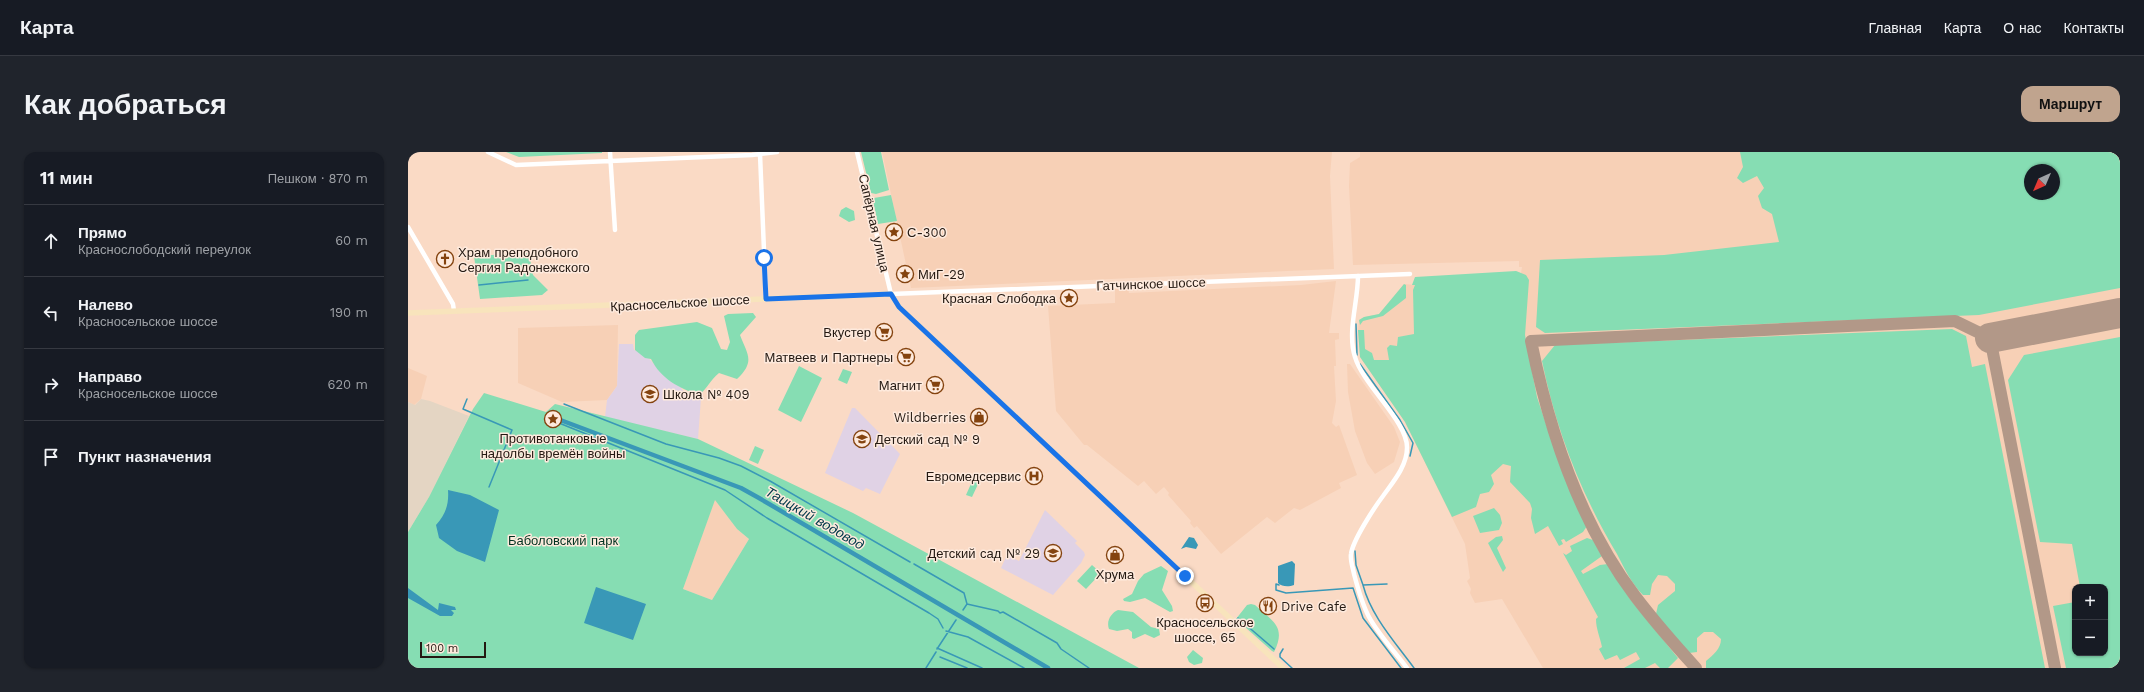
<!DOCTYPE html>
<html lang="ru">
<meta charset="utf-8">
<style>
body{margin:0;font-family:"Work Sans",sans-serif;background:#20242c;color:#f1f3f6}
.controls{position:absolute;right:12px;bottom:12px;display:grid;overflow:hidden;border-radius:8px;box-shadow:0 1px 3px #0004}
.controls button{width:36px;height:36px;display:grid;place-items:center;padding:0;border:0;border-bottom:1px solid #363941;background:#171b24;color:#f1f3f6;font:20px sans-serif}
.compass{position:absolute;left:1616px;top:12px;width:36px;height:36px;border-radius:50%;background:#171b24;box-shadow:0 1px 3px #0004;rotate:224deg}
.scale{position:absolute;left:12px;bottom:10px;width:66px;box-sizing:border-box;padding-left:4px;border:2px solid #241912;border-top:0;font-size:11px;line-height:14px;white-space:nowrap;color:#241912;-webkit-text-stroke:3px #feeadd;paint-order:stroke}
.stop{position:absolute;width:12px;height:12px;margin:-9px;border:3px solid #1a73e8;border-radius:50%;background:#fff}
.stop.end{background:#1a73e8;border-color:#fff;box-shadow:0 1px 4px #0008}
.list{margin:0;padding:0;list-style:none}
h2{display:flex;justify-content:space-between;align-items:center;height:52px;margin:0;padding:0 16px;font-size:17px}
h2 small{font-size:13px;font-weight:400;color:#9ea1a6}
.list li{display:grid;grid-template-columns:26px 1fr auto;gap:12px;align-items:center;box-sizing:border-box;height:72px;padding:0 16px;border-top:1px solid #363941}
.list b{display:block;font-size:15px;white-space:nowrap}
.list p{margin:0;font-size:13px;white-space:nowrap;color:#9ea1a6}
.list em{font-size:13px;font-style:normal;color:#9ea1a6}
.icon{flex:none;width:22px;height:22px;fill:none;stroke:currentColor;stroke-width:2;stroke-linecap:round;stroke-linejoin:round}
.map{position:relative;flex:none;width:1712px;height:516px;overflow:hidden;border-radius:12px}
header{display:flex;align-items:center;gap:24px;box-sizing:border-box;height:56px;padding:0 20px;background:#171b24;border-bottom:1px solid #363941}
header strong{font-size:19px}
nav{display:flex;gap:22px;margin-inline-start:auto;font-size:14px}
.intro{display:flex;align-items:center;justify-content:space-between;box-sizing:border-box;height:96px;padding:0 24px}
h1{margin:0;font-size:28px}
.button{padding:10px 18px;border-radius:12px;background:#c0a48e;color:#111;font-size:14px;font-weight:700}
main{display:flex;gap:24px;padding:0 24px}
aside{flex:1;background:#171b24;border-radius:12px;box-shadow:0 1px 3px #0004}
.map>svg:first-child{display:block}
.built{fill:#f7d0b6;fill-rule:evenodd}
.education{fill:#e0d2e5}
.medical{fill:#e4d5c3}
.green{fill:#86ddb3;fill-rule:evenodd}
.water{fill:#3998b7}
.lines{fill:none;stroke-linecap:round;stroke-linejoin:round}
.stream{stroke:#3998b7;stroke-width:1.5}
.canal{stroke:#3998b7;stroke-width:4.5}
.taxiway{stroke:#b29888;stroke-width:12}
.runway{stroke:#b29888;stroke-width:30}
.minor{stroke:#fff;stroke-width:4.5}
.major{stroke:#f8e4bc;stroke-width:5.5}
.route{stroke:#1a73e8;stroke-width:5}
.labels{text-anchor:middle;dominant-baseline:central;stroke-width:3;stroke-linejoin:round;paint-order:stroke}
.street-label{font-size:13px;fill:#241912;stroke:#feeadd}
.poi-label{font-size:13px;fill:#241912;stroke:#feeadd;text-anchor:end}
.park-label{font-size:13px;fill:#003220;stroke:#feeadd}
.water-label{font-size:14px;font-style:italic;fill:#00394a;stroke:#feeadd}
</style>
<header>
<strong>Карта</strong>
<nav><a>Главная</a><a>Карта</a><a>О нас</a><a>Контакты</a></nav>
</header>
<div class="intro"><h1>Как добраться</h1><a class="button">Маршрут</a></div>
<main>
<aside>
<h2>11 мин<small>Пешком · 870 m</small></h2>
<ul class="list">
<li><svg class="icon" aria-label="ahead" viewBox="0 0 24 24"><path d="M12 20V5M6 11l6-6 6 6"/></svg><div><b>Прямо</b><p>Краснослободский переулок</p></div><em>60 m</em></li>
<li><svg class="icon" aria-label="left" viewBox="0 0 24 24"><path d="M17 20v-9H6M10 6l-5 5 5 5"/></svg><div><b>Налево</b><p>Красносельское шоссе</p></div><em>190 m</em></li>
<li><svg class="icon" aria-label="right" viewBox="0 0 24 24"><path d="M7 20v-9h11M14 6l5 5-5 5"/></svg><div><b>Направо</b><p>Красносельское шоссе</p></div><em>620 m</em></li>
<li><svg class="icon" aria-label="arrive" viewBox="0 0 24 24"><path d="M6 21V4h12l-3 4 3 4H6"/></svg><div><b>Пункт назначения</b></div></li>
</ul>
</aside>
<div class="map">
<svg width="1712" height="516" viewBox="0 0 1712 516">
<rect width="100%" height="100%" fill="#fadac5"/>
<path class="built" d="M474 0H924L922 24 926 117 503 136Z
M952 0H1712V516H1135L1094 447 1067 451 1062 441 1063 437 1059 429 1062 426 1057 392 997 270 952 205 950 178 951 168 956 165 971 162 996 132 1007 133 1109 124 1108 119 1113 121 1114 115H1111V109L945 113 941 34 942 11 952 5ZM1622 18H1646V42H1622ZM1667 435H1697V501H1667Z
M928 129 921 181H931V187L927 188 928 214H926L928 249 924 271 928 275 931 273 949 323 931 331 933 336 892 358 886 356 867 371 859 365 813 402 789 374 786 376 782 371 783 369 760 343 761 341 756 335 748 342 736 329 730 334 679 293H676L648 259 640 154 707 151V137H720L721 141 893 133Z
M210 173 209 234 199 248 154 250 110 231V176Z
M939 212H942L986 275 992 290 986 310 967 322 959 311 947 279 940 240Z
M0 216 19 224 13 247 6 253 0 250Z
M307 347 329 377 341 387 304 448 275 437Z"/>
<path class="education" d="M211 192H225L226 198 236 201 253 220 270 219 274 238 293 246 290 287 197 265 199 248 209 234Z
M444 256H447L492 302 472 342 458 336 455 339 417 321Z
M637 358 669 389 667 391 676 400 677 403 673 411 645 443 593 416 599 403 611 409Z"/>
<path class="medical" d="M13 247 22 249 61 264 21 345 0 380V250L7 253Z"/>
<path class="green" d="M98 0H194V1L111 5Z
M453 0H473L481 38 468 42 463 41Z
M1332 0H1712V136L1571 163 1137 181 1128 175 1132 108 1256 103 1371 90 1364 62 1354 56 1350 44 1356 36 1349 24 1335 31 1329 26 1335 15ZM1622 18H1646V42H1622Z
M483 43 489 69 470 72 465 49 466 46Z
M438 55 446 59 447 68 441 70 431 64 433 58Z
M121 101 125 123 140 138 134 143 72 147 66 104Z
M1108 119 1118 123 1121 128 1117 183 1129 245 1151 311 1179 374 1175 380 1158 390 1156 387 1153 388 1155 392 1151 394 1140 374 1127 382 1123 366 1124 357 1122 351 1102 330 1103 314 1095 312 1083 323 1086 332 1081 340 1072 342 1068 355 1044 365 997 270 952 205 950 178H956L957 197 964 201 966 208H981L979 196 982 193 989 194 990 185 1006 182 1005 138 1007 133H1004L1007 125Z
M996 132 998 133V146L975 164 955 169 952 173 951 168 956 165 971 162Z
M345 161 348 165 332 183C339 202 348 209 329 227L311 221C302 228 300 236 291 243 271 236 253 227 243 207L237 206 227 198V183L231 178 289 170 304 176 313 197 319 198 322 190 316 164 320 162Z
M1544 177 1558 184 1564 215 1577 212 1637 516H1298V509C1305 503 1313 497 1313 487L1305 480H1296L1289 486V500L1281 501 1254 471 1248 462 1250 453 1267 439V432L1259 424 1250 423 1244 432 1242 443H1235C1224 432 1216 416 1209 402 1173 342 1148 278 1134 209L1147 193Z
M1712 185V516H1658L1645 454 1667 450V501H1697V435H1672L1664 392 1632 390 1600 228 1616 203Z
M391 214 414 226 393 270 370 258Z
M435 217 444 220 439 232 430 228Z
M76 241 138 260 147 252 290 287 445 361 731 516H0V380L21 345 65 257ZM307 348 329 377 341 387 304 448 275 437Z
M347 294 356 298 350 312 341 308Z
M566 325 572 328 564 345 558 343Z
M1086 356 1092 363 1094 371 1091 378 1072 381 1065 364Z
M1094 384 1095 388 1089 396 1098 416 1095 420 1080 391 1088 385Z
M1179 386 1185 388 1194 404 1173 419 1175 422 1192 413 1200 412 1222 447 1270 506 1260 516H1252L1247 511 1237 516H1216L1232 507 1228 500 1212 508 1209 503 1197 508 1191 497 1194 495C1192 485 1188 477 1188 467L1190 465 1155 401 1158 403 1164 399 1162 394Z
M684 413 693 421 678 437 669 429Z
M753 414 760 419 754 438 764 454 765 459 762 460 737 446 722 450 716 449 715 447 724 442 730 429 736 422Z
M843 452 847 453C864 469 879 474 866 500L864 499 828 467 839 453Z
M710 458 725 460 743 475 751 477 752 483 746 486 737 482 726 487 724 486V480L720 477 709 479 701 477C698 469 703 461 710 458Z
M785 498 795 506 794 511 786 513 781 510 779 505Z"/>
<path class="water" d="M40 338 62 343 91 358 77 410 49 399 31 386 28 373C38 362 41 352 40 338Z
M781 385 786 386 790 393 788 397 778 395 773 397Z
M884 409 887 412 886 433C881 435 874 435 870 431V414Z
M188 435 238 452 225 488 176 471Z
M0 436 30 458 31 451 47 455 48 458H43L46 461 44 464H32L0 446Z"/>
<g class="lines">
<path class="stream" d="M71 133 120 128
M948 172 949 203
M952 212 992 268 1005 291 1002 304
M59 247 55 257 104 278 81 335
M156 252 258 292 311 306 333 314 362 329 502 410
M146 269 317 338 359 366 521 461 530 467 535 476
M947 399 948 413 955 433 979 432
M506 412 556 441 559 452 555 458
M871 433 868 432V438L878 441 945 436 955 466 993 516
M955 433C963 464 987 490 1006 516
M559 452 590 459 592 461 595 460 649 491 653 497 681 516
M830 466 866 497
M538 479 560 485 616 516
M529 496 574 516
M529 497 548 468
M875 497 872 502V505L884 516
M532 505 559 516
M518 516 528 500"/>
<path class="canal" d="M147 266 333 336 351 346 640 516"/>
<path class="taxiway" d="M1288 516C1267 493 1246 469 1227 444 1171 370 1141 278 1123 189L1547 169 1582 186 1647 516"/>
<path class="runway" d="M1582 186 1712 161"/>
<path class="minor" d="M80 0 108 13 344 3 369 0
M202 0 207 78
M449 0 483 142 1002 122
M352 2 358 147
M0 75 45 152 46 159
M950 124C950 150 939 180 947 205 955 233 1000 270 999 296 999 314 985 330 975 344 966 356 945 388 943 402 942 408 945 416 946 422 950 437 954 452 961 465 971 483 987 500 999 516"/>
<path class="major" d="M0 161 483 142 491 155 875 516"/>
</g>
<g class="lines">
<path class="route" d="M356 106 358 147 483 142 491 155 777 424"/>
</g>
<defs>
<g id="sight-ring" transform="scale(0.9)"><circle r="9.5" fill="#feeadd" stroke="#84430f" stroke-width="1.5"/><path d="M0-6L1.8-2.2L6-1.7L2.9 1.2L3.7 5.4L0 3.3L-3.7 5.4L-2.9 1.2L-6-1.7L-1.8-2.2Z" fill="#84430f"/></g>
<g id="church-ring" transform="scale(0.9)"><circle r="9.5" fill="#feeadd" stroke="#84430f" stroke-width="1.5"/><path d="M-1.2-6h2.4v3.5h3.3v2.4h-3.3V6h-2.4V-.1h-3.3v-2.4h3.3Z" fill="#84430f"/></g>
<g id="supermarket-ring" transform="scale(0.9)"><circle r="9.5" fill="#feeadd" stroke="#84430f" stroke-width="1.5"/><path d="M-6-5.5h2.5l.6 2H6L4.5 2H-2.5L-4.4-4H-6ZM-1.5 3.2a1.3 1.3 0 1 0 .1 0ZM3 3.2a1.3 1.3 0 1 0 .1 0Z" fill="#84430f"/></g>
<g id="school-ring" transform="scale(0.9)"><circle r="9.5" fill="#feeadd" stroke="#84430f" stroke-width="1.5"/><path d="M0-5L7-2L0 1L-7-2ZM-4 1L0 2.5L4 1V4Q0 6-4 4Z" fill="#84430f"/></g>
<g id="shop-ring" transform="scale(0.9)"><circle r="9.5" fill="#feeadd" stroke="#84430f" stroke-width="1.5"/><path d="M-5-2.5h2.3a2.7 3.5 0 0 1 5.4 0H5L5.5 6h-11ZM-1.5-2.5h3a1.5 2.3 0 0 0-3 0Z" fill="#84430f"/></g>
<g id="hospital-ring" transform="scale(0.9)"><circle r="9.5" fill="#feeadd" stroke="#84430f" stroke-width="1.5"/><path d="M-5-5h3v3.5h4V-5h3V5h-3V1.5h-4V5h-3Z" fill="#84430f"/></g>
<g id="bus-ring" transform="scale(0.9)"><circle r="9.5" fill="#feeadd" stroke="#84430f" stroke-width="1.5"/><path d="M-5-6H5V4H4V6H2V4H-2V6H-4V4H-5ZM-3.5-4V0h7V-4ZM-3.5 1.2v1.5H-2V1.2ZM2 1.2v1.5H3.5V1.2Z" fill="#84430f"/></g>
<g id="restaurant-ring" transform="scale(0.9)"><circle r="9.5" fill="#feeadd" stroke="#84430f" stroke-width="1.5"/><path d="M-5-6h1v4h1v-4h1v4h1v-4h1v5L-1.5 .5V6h-2V.5L-5-1ZM5-6V6H3V1.5H1.5Q1.5-4 5-6Z" fill="#84430f"/></g>
</defs>
<g fill-rule="evenodd">
<use href="#sight-ring" x="486" y="80"/>
<use href="#church-ring" x="37" y="107"/>
<use href="#sight-ring" x="497" y="122"/>
<use href="#sight-ring" x="661" y="146"/>
<use href="#supermarket-ring" x="476" y="180"/>
<use href="#supermarket-ring" x="498" y="205"/>
<use href="#supermarket-ring" x="527" y="233"/>
<use href="#school-ring" x="242" y="242"/>
<use href="#shop-ring" x="571" y="265"/>
<use href="#sight-ring" x="145" y="267"/>
<use href="#school-ring" x="454" y="287"/>
<use href="#hospital-ring" x="626" y="324"/>
<use href="#school-ring" x="645" y="401"/>
<use href="#shop-ring" x="707" y="403"/>
<use href="#bus-ring" x="797" y="451"/>
<use href="#restaurant-ring" x="860" y="454"/>
</g>
<g class="labels">
<g class="street-label">
<text transform="translate(466 71) rotate(77)">Сапёрная улица</text>
<text transform="translate(743 132) rotate(-2)">Гатчинское шоссе</text>
<text transform="translate(272 151) rotate(-3)">Красносельское шоссе</text>
</g>
<g class="poi-label">
<text x="499" y="80" text-anchor="start">С-300</text>
<text x="50" y="100" text-anchor="start">Храм преподобного<tspan x="50" dy="15">Сергия Радонежского</tspan></text>
<text x="510" y="122" text-anchor="start">МиГ-29</text>
<text x="648" y="146">Красная Слободка</text>
<text x="463" y="180">Вкустер</text>
<text x="485" y="205">Матвеев и Партнеры</text>
<text x="514" y="233">Магнит</text>
<text x="255" y="242" text-anchor="start">Школа № 409</text>
<text x="558" y="265">Wildberries</text>
<text x="145" y="286" text-anchor="middle">Противотанковые<tspan x="145" dy="15">надолбы времён войны</tspan></text>
<text x="467" y="287" text-anchor="start">Детский сад № 9</text>
<text x="613" y="324">Евромедсервис</text>
<text x="632" y="401">Детский сад № 29</text>
<text x="707" y="422" text-anchor="middle">Хрума</text>
<text x="873" y="454" text-anchor="start">Drive Cafe</text>
<text x="797" y="470" text-anchor="middle">Красносельское<tspan x="797" dy="15">шоссе, 65</tspan></text>
</g>
<g class="park-label">
<text x="155" y="388">Баболовский парк</text>
</g>
<g class="water-label">
<text transform="translate(407 366) rotate(30)">Таицкий водовод</text>
</g>
</g>
</svg>
<div class="controls">
<button>+</button>
<button>−</button>
</div>
<svg class="compass" viewBox="-18 -18 36 36"><path d="M0-13l5 13h-10z" fill="#e53935"/><path d="M0 13l5-13h-10z" fill="#9ea1a6"/></svg>
<div class="scale">100 m</div>
<div class="stop" style="left:356px;top:106px"></div>
<div class="stop end" style="left:777px;top:424px"></div>
</div>
</main>
